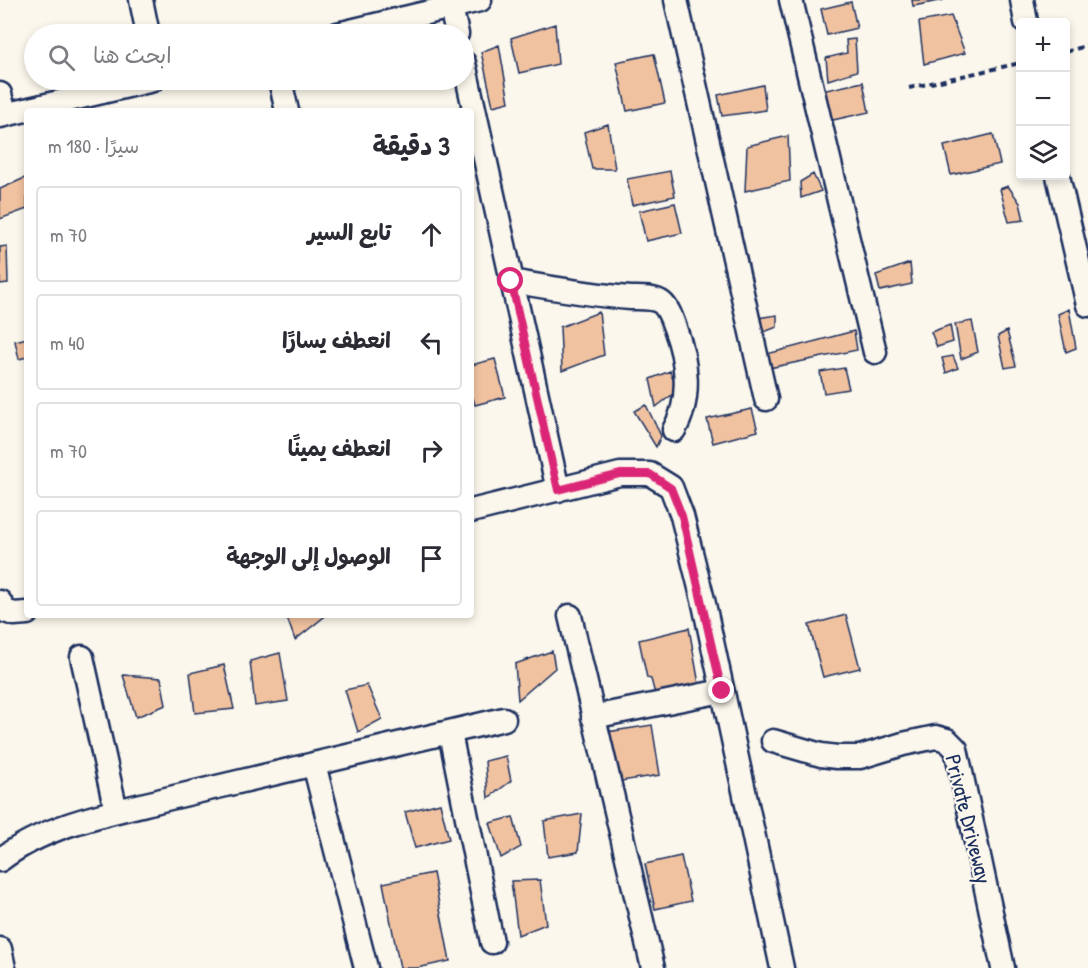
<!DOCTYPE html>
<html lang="ar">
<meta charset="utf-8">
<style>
body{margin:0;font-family:"Patrick Hand","Playpen Sans Arabic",sans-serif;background:#f7f7f7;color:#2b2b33;direction:rtl}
.controls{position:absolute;right:18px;top:18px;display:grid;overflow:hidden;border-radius:6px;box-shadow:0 3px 9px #0003}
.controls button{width:54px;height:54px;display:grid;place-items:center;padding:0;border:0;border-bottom:2px solid #e1e1e2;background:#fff;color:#2b2b33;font:30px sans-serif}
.stop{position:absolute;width:18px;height:18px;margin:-14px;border:4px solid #db2777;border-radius:50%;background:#fff}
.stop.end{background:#db2777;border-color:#fff;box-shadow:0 2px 6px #0008}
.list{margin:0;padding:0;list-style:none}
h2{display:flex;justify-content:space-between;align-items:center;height:78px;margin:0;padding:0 24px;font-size:26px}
h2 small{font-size:20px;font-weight:400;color:#7c7c81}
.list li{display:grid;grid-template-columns:39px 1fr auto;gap:18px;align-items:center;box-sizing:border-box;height:96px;margin:0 12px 12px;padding:0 12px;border:2px solid #e1e1e2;border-radius:6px}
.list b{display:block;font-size:22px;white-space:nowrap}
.list em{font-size:20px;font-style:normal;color:#7c7c81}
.icon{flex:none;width:33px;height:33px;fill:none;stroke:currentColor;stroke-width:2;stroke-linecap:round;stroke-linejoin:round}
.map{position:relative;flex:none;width:1088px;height:968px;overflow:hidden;direction:ltr}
.search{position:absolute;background:#fff;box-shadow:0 3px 9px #0003;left:24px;top:24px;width:450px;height:66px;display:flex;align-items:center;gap:15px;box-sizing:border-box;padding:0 21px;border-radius:33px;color:#7c7c81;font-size:22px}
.panel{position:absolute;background:#fff;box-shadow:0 3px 9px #0003;left:24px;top:108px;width:450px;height:510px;border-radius:6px;direction:rtl}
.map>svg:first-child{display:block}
.building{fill:#f0c2a0;stroke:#1b2f5e;stroke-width:1.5}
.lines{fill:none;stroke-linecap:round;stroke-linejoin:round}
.minor-casing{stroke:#1b2f5e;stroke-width:27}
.path{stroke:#1b2f5e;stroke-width:4;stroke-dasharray:6 4.5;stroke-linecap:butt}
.minor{stroke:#fbf7ec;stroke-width:22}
.route{stroke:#db2777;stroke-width:8}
.labels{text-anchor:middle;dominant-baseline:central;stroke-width:4.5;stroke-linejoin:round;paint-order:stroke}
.street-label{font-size:22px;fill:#1b2f5e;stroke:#fbf7ec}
</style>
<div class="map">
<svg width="1088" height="968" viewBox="0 0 1088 968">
<rect width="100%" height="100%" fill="#fbf7ec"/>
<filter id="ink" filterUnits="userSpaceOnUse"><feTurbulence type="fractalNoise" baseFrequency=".0167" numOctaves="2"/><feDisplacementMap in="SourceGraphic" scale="12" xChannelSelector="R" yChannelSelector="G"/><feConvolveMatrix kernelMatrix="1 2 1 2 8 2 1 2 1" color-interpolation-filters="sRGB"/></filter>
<g filter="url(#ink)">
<path class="building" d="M912 0H944L913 6Z
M851 2 857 28 827 35 821 9Z
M951 16 965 53 924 64 919 22Z
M555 24 558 64 519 73 511 38Z
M855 39 857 71 828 80 826 58 847 53 846 40Z
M499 45 509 102 493 106 481 52Z
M654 54 665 103 627 111 616 62Z
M863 82 869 112 824 122 817 92Z
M763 85 766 110 722 116 718 95Z
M608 124 615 169H592L584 132Z
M993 134 1000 164 951 175 944 146Z
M788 136 790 181 745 191 747 146Z
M670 171 675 196 632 205 627 179Z
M813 174 821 191 801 198 800 182Z
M27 177V209L0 219V189Z
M1008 186 1020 203 1024 220 1009 222 1000 189Z
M675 203 682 233 646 241 639 211Z
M7 246 8 283 0 284V247Z
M910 263 912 284 880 291 876 275Z
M1069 309 1076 348 1066 352 1058 314Z
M599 312 604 355 562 371 560 327Z
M777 315V327L759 334 757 318Z
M972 321 978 352 961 359 955 324Z
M950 325 953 342 937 347 931 332Z
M854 331 857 350 769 368 767 354Z
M1007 331 1016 366 1005 368 998 336Z
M27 338V357L19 359 15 341Z
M953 356 958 368 946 373 942 358Z
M495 359 505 397 475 405 473 398H471V365Z
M844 368 849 389 824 393 820 372Z
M670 371 677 391 656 407 650 379Z
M646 405 661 436 656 447 634 411Z
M752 409 758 431 713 443 707 419Z
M286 615H323L324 617 295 640Z
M846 615 860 668 823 677 809 625Z
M689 628 700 690 656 698 651 679 647 678 639 640Z
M552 651 555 668 518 700 515 664Z
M280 653 288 701 255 706 250 661Z
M224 665 234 709 195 713 190 673Z
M123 675 161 678 166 705 136 717Z
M367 685 382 719 358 732 345 690Z
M652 725 660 775 615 782 607 732Z
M506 756 511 781 488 798 485 761Z
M440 803 449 839 415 848 405 812Z
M582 814 578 852 548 857 544 821Z
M513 817 521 847 501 858 490 823Z
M681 856 691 901 655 909 645 864Z
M433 873 450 961 417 968H400L383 883Z
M540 880 546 924 518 935 511 881Z"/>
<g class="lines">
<g class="minor-casing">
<path id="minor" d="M141 0 148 34
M450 0 451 7 480 0
M676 0 766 399
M791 0 875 352
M1022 0 1026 22
M338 34 451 7 457 34
M464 63 558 490
M280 80 287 111
M0 94 5 115
M0 116 153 80
M1058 176 1088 305
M511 281C551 288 590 295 631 298 640 298 654 297 662 303 669 309 672 320 675 328 687 360 692 399 674 430
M471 511 620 474H650L671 487 682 516 704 604 782 968
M0 602 5 611 14 614 27 613
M570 616 653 968
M82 657 116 811
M593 717 722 691
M450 733 492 942
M773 741 821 755 837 757H860L903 744 936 737 947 740 956 749 1003 968
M314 764 504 719
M0 860C47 824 110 813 166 799 216 787 265 776 314 764L366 968
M0 949 4 968"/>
</g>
<path class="path" d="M1066 52 1088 45
M909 88 1020 63"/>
<use href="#minor" class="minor"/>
</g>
</g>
<g class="lines" filter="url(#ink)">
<path class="route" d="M511 281 558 490 620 474H650L671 488 682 516 722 691"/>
</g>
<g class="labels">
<g class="street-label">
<text transform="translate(969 819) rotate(76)">Private Driveway</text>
</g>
</g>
</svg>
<div class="controls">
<button>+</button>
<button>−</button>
<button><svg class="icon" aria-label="layers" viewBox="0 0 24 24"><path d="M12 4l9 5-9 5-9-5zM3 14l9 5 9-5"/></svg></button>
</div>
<div class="stop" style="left:511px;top:281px"></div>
<div class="stop end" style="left:722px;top:691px"></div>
<div class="search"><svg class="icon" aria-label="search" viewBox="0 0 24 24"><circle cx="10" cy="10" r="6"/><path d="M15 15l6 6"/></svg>ابحث هنا</div>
<section class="panel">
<h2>3 دقيقة<small>سيرًا · 180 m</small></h2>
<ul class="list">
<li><svg class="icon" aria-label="ahead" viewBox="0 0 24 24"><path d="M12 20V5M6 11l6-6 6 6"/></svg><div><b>تابع السير</b></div><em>70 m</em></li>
<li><svg class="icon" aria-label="left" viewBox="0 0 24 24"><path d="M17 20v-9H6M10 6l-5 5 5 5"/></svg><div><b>انعطف يسارًا</b></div><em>40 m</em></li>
<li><svg class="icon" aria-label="right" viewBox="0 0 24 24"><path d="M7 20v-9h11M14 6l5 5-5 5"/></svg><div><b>انعطف يمينًا</b></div><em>70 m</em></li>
<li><svg class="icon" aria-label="arrive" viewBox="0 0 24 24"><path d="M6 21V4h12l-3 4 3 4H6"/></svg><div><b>الوصول إلى الوجهة</b></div></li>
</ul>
</section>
</div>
